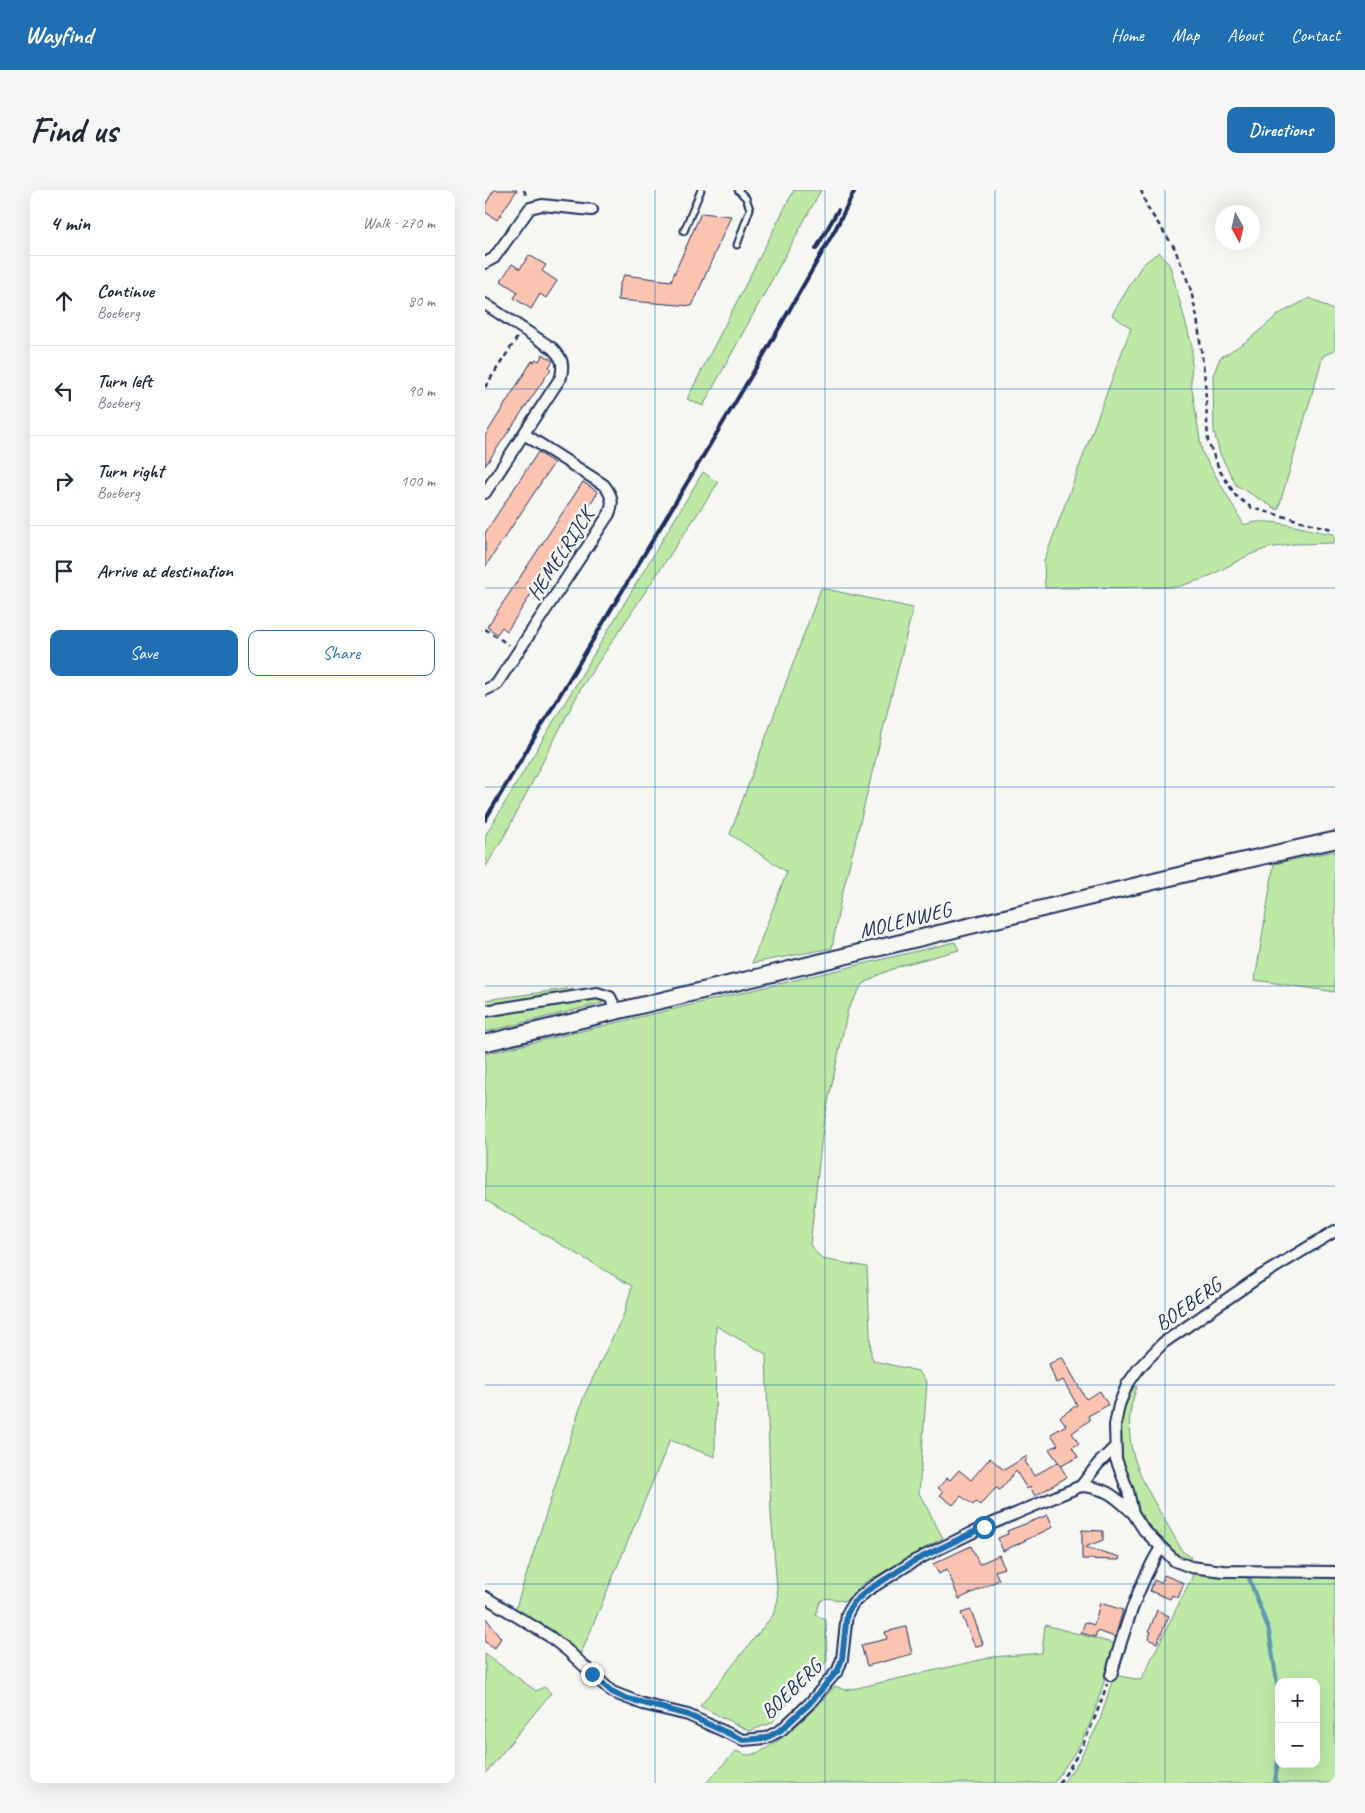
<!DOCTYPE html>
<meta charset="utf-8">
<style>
body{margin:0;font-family:Caveat,sans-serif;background:#f6f6f7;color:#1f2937}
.controls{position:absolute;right:15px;bottom:15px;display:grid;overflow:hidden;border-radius:10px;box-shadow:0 5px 20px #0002}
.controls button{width:45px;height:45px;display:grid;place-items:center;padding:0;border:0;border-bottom:1px solid #e0e1e3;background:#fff;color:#1f2937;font:25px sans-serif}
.compass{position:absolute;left:730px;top:15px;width:45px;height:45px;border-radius:50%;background:#fff;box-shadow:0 5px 20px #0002;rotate:172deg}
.stop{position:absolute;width:15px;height:15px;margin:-11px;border:4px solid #1f6fb2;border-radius:50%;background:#fff}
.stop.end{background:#1f6fb2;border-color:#fff;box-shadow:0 1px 5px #0008}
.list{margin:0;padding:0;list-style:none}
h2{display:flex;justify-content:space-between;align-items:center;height:65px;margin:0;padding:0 20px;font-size:21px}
h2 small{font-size:16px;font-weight:400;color:#747a83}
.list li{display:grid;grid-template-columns:32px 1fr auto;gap:15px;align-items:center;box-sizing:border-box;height:90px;padding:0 20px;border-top:1px solid #e0e1e3}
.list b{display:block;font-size:19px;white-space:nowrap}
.list p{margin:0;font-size:16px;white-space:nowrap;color:#747a83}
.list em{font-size:16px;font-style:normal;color:#747a83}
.actions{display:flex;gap:10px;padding:15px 20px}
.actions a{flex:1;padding:11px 0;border:1px solid #1f6fb2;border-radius:10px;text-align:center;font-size:18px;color:#1f6fb2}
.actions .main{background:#1f6fb2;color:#fff}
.icon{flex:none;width:28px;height:28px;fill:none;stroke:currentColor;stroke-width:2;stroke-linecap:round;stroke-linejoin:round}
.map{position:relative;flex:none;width:850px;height:1593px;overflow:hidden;border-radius:10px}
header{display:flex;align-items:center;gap:30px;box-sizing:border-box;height:70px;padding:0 25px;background:#1f6fb2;color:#fff}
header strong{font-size:24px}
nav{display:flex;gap:28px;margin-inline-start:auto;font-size:18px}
.intro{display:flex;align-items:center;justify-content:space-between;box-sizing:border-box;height:120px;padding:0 30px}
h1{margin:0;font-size:35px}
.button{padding:12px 22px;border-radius:10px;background:#1f6fb2;color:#fff;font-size:18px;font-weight:700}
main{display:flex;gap:30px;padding:0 30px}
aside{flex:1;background:#fff;border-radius:10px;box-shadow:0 5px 20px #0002}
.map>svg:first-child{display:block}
.green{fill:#bde9a5;stroke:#6c8c82;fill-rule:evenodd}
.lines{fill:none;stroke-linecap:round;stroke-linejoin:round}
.stream{stroke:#5f98b1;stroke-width:4}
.building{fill:#fbc3b0;stroke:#1b2f5e}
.lane-casing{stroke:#1b2f5e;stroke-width:9}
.street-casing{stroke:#1b2f5e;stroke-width:14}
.secondary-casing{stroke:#1b2f5e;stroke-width:19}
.path{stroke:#1b2f5e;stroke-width:2.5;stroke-dasharray:5 4;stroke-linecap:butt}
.lane{stroke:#f6f6f2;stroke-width:5}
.street{stroke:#f6f6f2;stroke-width:10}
.secondary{stroke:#f6f6f2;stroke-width:15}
.rail{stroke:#1b2f5e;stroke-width:4}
.route{stroke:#1f6fb2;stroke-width:6}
.grid{fill:none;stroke:#1f6fb2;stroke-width:1;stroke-opacity:0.55}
.labels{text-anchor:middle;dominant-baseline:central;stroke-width:5;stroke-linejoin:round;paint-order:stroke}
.street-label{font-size:21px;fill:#1b2f5e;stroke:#f6f6f2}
</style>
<header>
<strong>Wayfind</strong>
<nav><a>Home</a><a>Map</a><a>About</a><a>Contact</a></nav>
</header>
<div class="intro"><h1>Find us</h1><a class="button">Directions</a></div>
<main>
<aside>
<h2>4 min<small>Walk · 270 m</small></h2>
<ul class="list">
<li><svg class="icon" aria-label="ahead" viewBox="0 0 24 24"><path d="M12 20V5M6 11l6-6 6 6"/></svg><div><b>Continue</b><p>Boeberg</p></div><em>80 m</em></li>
<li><svg class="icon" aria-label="left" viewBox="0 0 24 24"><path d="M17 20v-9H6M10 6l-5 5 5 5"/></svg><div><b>Turn left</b><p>Boeberg</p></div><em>90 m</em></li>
<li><svg class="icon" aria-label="right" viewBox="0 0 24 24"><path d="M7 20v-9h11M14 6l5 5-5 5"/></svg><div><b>Turn right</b><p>Boeberg</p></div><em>100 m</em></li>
<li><svg class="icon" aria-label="arrive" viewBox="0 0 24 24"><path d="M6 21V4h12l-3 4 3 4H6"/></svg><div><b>Arrive at destination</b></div></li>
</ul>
<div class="actions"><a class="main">Save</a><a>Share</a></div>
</aside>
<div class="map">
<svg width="850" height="1593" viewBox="0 0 850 1593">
<rect width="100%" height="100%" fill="#f6f6f2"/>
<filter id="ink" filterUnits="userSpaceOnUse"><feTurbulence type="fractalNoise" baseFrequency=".02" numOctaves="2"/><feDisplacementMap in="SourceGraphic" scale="10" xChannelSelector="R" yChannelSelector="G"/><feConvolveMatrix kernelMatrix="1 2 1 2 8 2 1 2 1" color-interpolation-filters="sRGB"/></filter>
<g filter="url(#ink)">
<path class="green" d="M309 0H336L218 216 202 209Z
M674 62 685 76 707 156 706 193 717 262 759 335C784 325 821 341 849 344L850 353 809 354 783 358 764 365 721 388 692 397 560 398 559 371 646 138 627 125 657 75Z
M825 108 850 121V160L838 166 793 320 751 295 735 264 729 242 728 185 735 168 762 151 794 124Z
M218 282 233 293 96 498 21 643 0 678V646Z
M336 398 428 418 355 713 347 758 267 773 302 682 245 644Z
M850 661V802L770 790 789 674Z
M470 752 474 760 418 775 393 785 377 795 363 819 338 936 325 1055 337 1069 382 1077 386 1165 389 1171 433 1181 442 1192 434 1303 458 1348 379 1393 360 1411 341 1408 335 1412 331 1425 341 1430 342 1471 308 1507 287 1533 264 1541 215 1516 288 1425 293 1410 286 1323 281 1164 231 1136 230 1267 185 1250 95 1466 30 1420 99 1206 139 1124 147 1096 0 1010V864Z
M88 798 89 803 0 818V810Z
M109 808 116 809 118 813 0 842V826Z
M648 1195 652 1197C627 1262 669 1306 697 1361L706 1367 703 1372C662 1357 633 1284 635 1243 635 1226 642 1211 648 1195Z
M709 1383 850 1388V1593H578L593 1572 614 1533 629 1485 656 1490ZM794 1492H831V1574H794Z
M560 1435 631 1454 606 1532 594 1556 569 1593H221L251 1561C254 1562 259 1565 262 1565 285 1566 336 1513 350 1496L360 1500 372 1498 508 1467 557 1463Z
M0 1464 51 1501 59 1497 66 1503 0 1584Z"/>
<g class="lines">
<path class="stream" d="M764 1388 784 1441 794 1506
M792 1593 790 1591 794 1565"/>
</g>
<path class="building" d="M9 0H32L12 30 0 22V15Z
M216 23 246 26 207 116 133 110 134 96 139 85 186 91Z
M44 65 61 75 57 81 72 91 61 108 55 104 46 119 29 108 33 102 16 91 27 74 35 79Z
M58 164 68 171 64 177 66 179 0 276V246L47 171 49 172 51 169 54 171Z
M53 262 69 273 0 377V343Z
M98 292 113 302 22 441 17 437 12 444 2 437Z
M577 1167 601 1209 615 1201 623 1215 603 1226 605 1230 587 1243 594 1254 587 1257 593 1267 576 1276 564 1259 573 1255 566 1244 581 1235 575 1227 592 1215 578 1190 571 1193 564 1174Z
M542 1266 543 1268 540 1271 549 1286 573 1272 582 1287 550 1306 545 1297 542 1299 531 1281 515 1300 511 1298 495 1315 491 1312 488 1315 476 1306 468 1315 455 1305 458 1302 453 1298 462 1288 465 1290 474 1280 486 1290 505 1268 519 1280Z
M563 1325 568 1337 518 1361 513 1348 523 1344 522 1341Z
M597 1340 618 1341V1350L600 1357 635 1367 634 1370 597 1369Z
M486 1356 494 1374 514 1365 519 1378 510 1381 514 1390 474 1409 462 1379 454 1384 448 1374Z
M679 1385 699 1393 693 1408 687 1405 685 1409 665 1401 669 1390 676 1393Z
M615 1413 638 1420 630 1447 612 1441 610 1447 596 1443 600 1432 609 1435Z
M486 1420 498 1454 490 1457 476 1423Z
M672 1420 684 1426 672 1453 663 1449 666 1442 664 1441Z
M0 1427 16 1448 10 1458 0 1452Z
M421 1437 427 1464 382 1476 376 1455 402 1449 400 1442Z"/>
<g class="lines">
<g class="lane-casing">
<path id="lane" d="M199 41 216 0
M252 55 265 19 261 8 253 0"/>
</g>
<g class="street-casing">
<path id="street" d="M0 73 9 68 45 18 57 15 107 20
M0 114 67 158C77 168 79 173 76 187L0 303
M0 500 11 495 124 324C129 313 127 305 119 295L39 244
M0 821 112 803 125 807 132 821
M850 1041 774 1087 678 1153 654 1178 642 1195 634 1215 630 1235 631 1269 643 1301 648 1323 659 1340 690 1371 706 1377 738 1381 850 1382
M596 1296C622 1298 629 1306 648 1323
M0 1407 64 1446 83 1461 127 1502 158 1514 203 1525 258 1550 281 1548 296 1540 324 1514 353 1480 357 1469 362 1424 368 1413 383 1400 429 1371 499 1337 596 1296 613 1274 630 1257
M626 1485C639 1441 652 1397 676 1357"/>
</g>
<g class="secondary-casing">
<path id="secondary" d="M0 853 704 683 850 650"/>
</g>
<path class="path" d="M39 0 42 8
M656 0 662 17 689 57 705 97 712 127 720 190 723 252 735 281 751 306 767 318 850 340
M0 197 32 148
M0 439 24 455
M574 1593C597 1562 610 1530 622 1494"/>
<use href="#lane" class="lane"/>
<use href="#street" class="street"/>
<use href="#secondary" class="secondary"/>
<path class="rail" d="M331 59 353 20
M0 630 281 161 351 38 370 0"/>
</g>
</g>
<g class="lines" filter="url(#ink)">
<path class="route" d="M107 1484 127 1502 140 1508 203 1525 258 1550 281 1548 296 1540 324 1514 353 1480 357 1469 362 1424 368 1413 383 1400 429 1371 499 1337"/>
</g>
<path class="grid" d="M170 0V1593M340 0V1593M510 0V1593M680 0V1593M0 199H850M0 398H850M0 597H850M0 796H850M0 996H850M0 1195H850M0 1394H850"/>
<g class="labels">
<g class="street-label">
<text transform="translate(75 364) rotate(-57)">HEMELRIJCK</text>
<text transform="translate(420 730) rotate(-14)">MOLENWEG</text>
<text transform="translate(703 1114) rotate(-35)">BOEBERG</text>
<text transform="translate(306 1499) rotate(-44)">BOEBERG</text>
</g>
</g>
</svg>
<div class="controls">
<button>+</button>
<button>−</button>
</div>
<svg class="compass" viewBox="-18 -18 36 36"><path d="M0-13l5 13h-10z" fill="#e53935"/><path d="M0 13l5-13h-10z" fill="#747a83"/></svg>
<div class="stop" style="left:499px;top:1337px"></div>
<div class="stop end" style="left:107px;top:1484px"></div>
</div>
</main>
